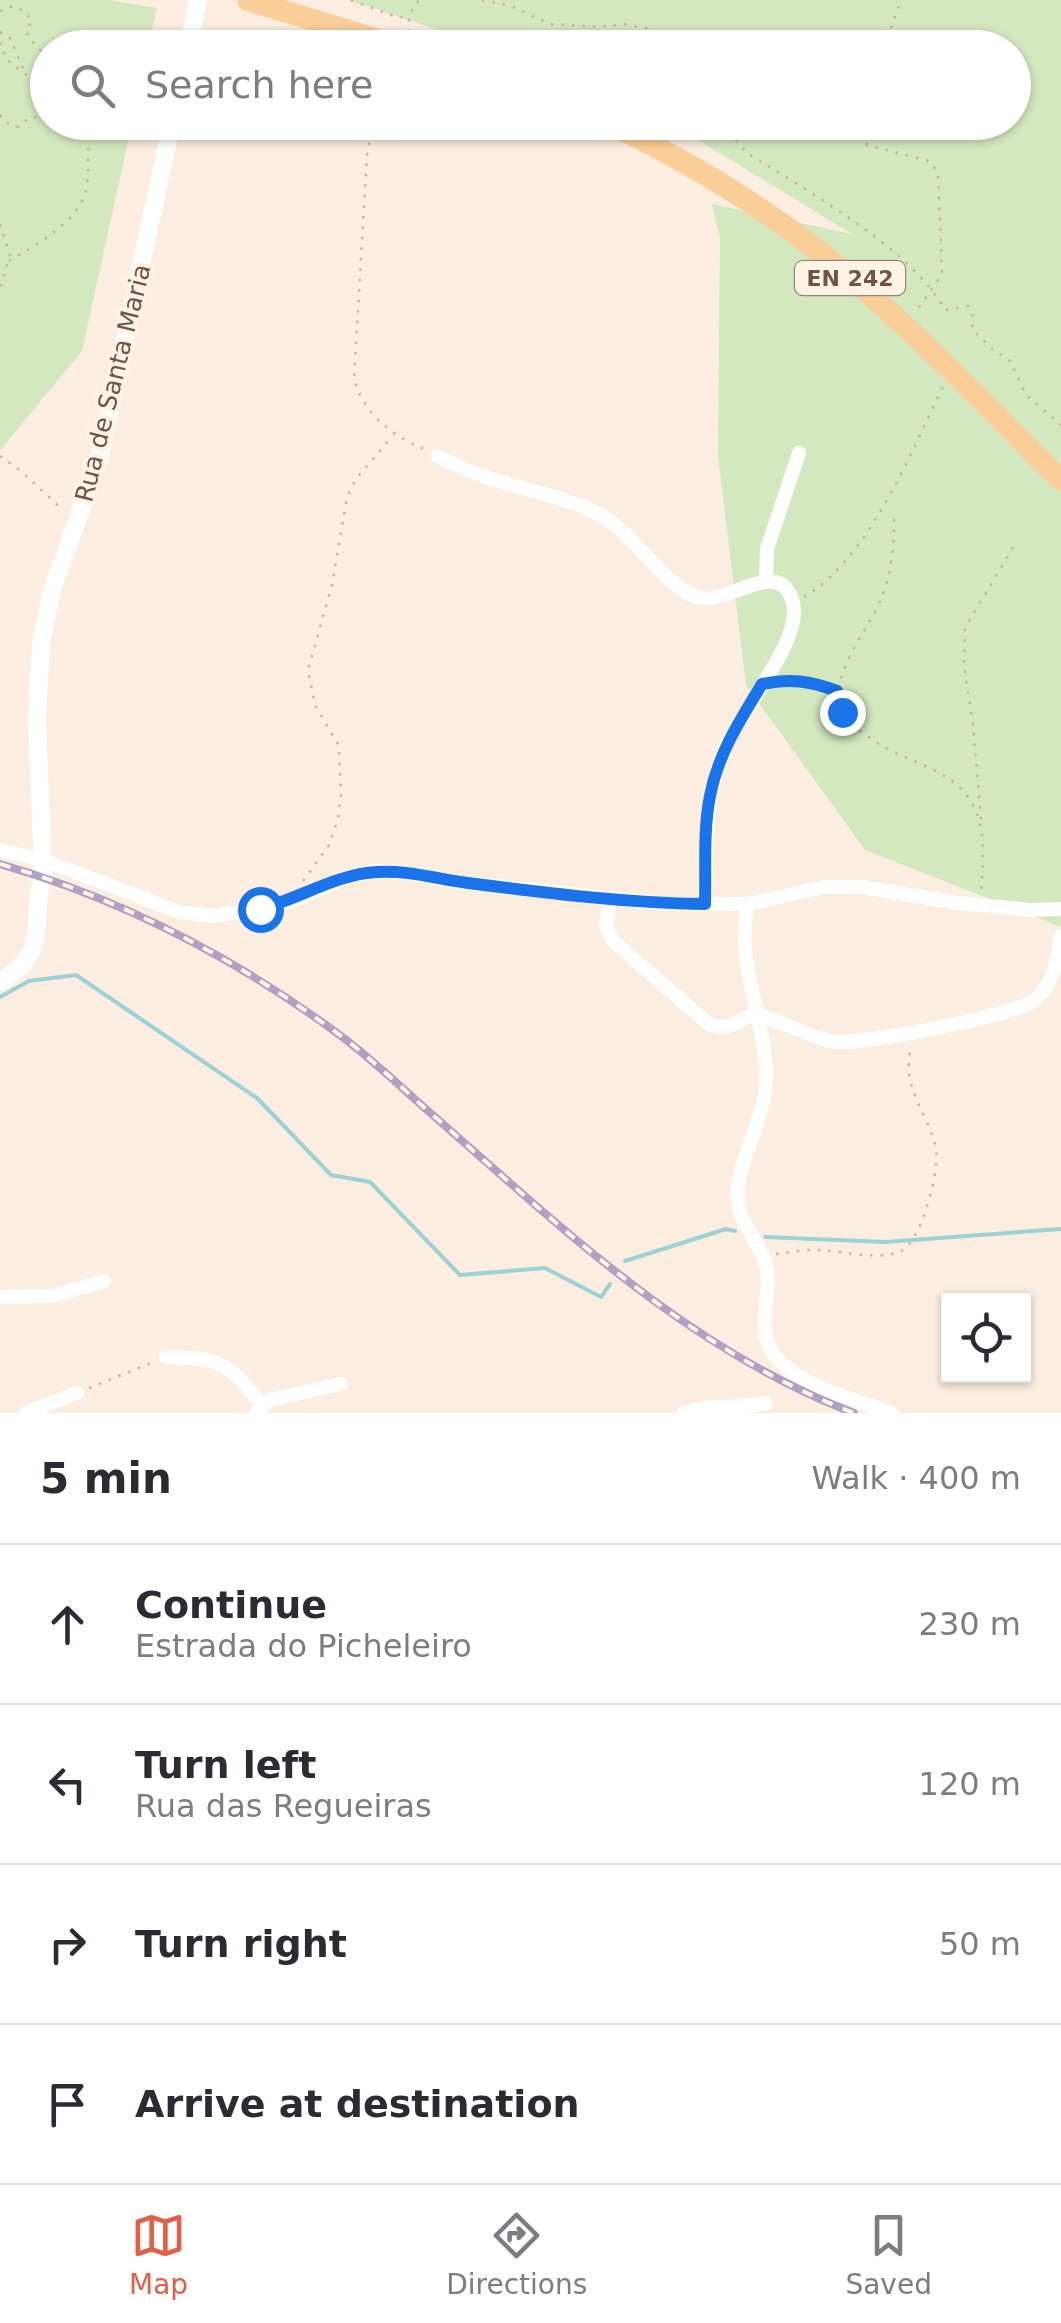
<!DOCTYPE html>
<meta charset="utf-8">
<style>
body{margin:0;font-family:"DejaVu Sans",sans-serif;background:#f7f7f7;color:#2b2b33}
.controls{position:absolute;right:30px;bottom:30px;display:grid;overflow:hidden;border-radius:0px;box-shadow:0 2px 8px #0004}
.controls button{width:90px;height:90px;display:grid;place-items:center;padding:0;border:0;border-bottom:2px solid #e1e1e2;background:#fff;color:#2b2b33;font:50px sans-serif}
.stop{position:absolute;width:30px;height:30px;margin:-22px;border:8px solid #1a73e8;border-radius:50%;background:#fff}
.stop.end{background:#1a73e8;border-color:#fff;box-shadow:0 2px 10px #0008}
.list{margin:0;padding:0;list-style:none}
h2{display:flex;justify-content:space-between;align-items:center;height:130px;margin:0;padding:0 40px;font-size:42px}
h2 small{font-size:32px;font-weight:400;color:#7c7c81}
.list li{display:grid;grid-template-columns:65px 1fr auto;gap:30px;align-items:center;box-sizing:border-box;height:160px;padding:0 40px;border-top:2px solid #e1e1e2}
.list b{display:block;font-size:38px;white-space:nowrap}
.list p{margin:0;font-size:32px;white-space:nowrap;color:#7c7c81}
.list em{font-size:32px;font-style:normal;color:#7c7c81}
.icon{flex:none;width:55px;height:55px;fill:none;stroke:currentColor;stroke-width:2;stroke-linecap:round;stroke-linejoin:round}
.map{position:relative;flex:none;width:1061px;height:1413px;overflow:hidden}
.search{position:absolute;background:#fff;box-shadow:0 2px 8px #0004;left:30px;right:30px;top:30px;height:110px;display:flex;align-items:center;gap:25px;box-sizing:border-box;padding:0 35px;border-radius:55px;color:#7c7c81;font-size:38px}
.sheet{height:770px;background:#fff}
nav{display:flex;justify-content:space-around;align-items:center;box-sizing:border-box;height:140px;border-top:2px solid #e1e1e2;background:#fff;font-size:28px;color:#7c7c81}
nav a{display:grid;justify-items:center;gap:5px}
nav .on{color:#e45d46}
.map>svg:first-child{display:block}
.green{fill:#d3e8bf}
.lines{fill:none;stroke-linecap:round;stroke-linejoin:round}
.stream{stroke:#9cd1d5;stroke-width:4}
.path{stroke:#d4ad9c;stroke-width:2.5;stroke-dasharray:2.5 8;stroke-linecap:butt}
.minor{stroke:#fff;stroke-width:14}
.tertiary{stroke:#fff;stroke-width:18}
.primary{stroke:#face98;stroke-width:22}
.rail-casing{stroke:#b0a0c3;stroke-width:8}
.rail{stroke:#fff3e5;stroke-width:4;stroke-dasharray:11;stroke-linecap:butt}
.route{stroke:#1a73e8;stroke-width:12}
.labels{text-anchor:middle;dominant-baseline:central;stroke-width:8;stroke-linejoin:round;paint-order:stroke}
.shield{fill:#fff3e5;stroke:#9c8377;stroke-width:2.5}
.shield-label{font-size:22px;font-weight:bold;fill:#715348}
.street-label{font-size:25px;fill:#715348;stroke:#fff3e5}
</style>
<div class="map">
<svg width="1061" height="1413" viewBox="0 0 1061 1413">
<rect width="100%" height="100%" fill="#fbeee0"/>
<path class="green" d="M0 0H109L157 8 148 47 48 48V122L132 123 82 351 0 450Z
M348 0H1061V927L865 850 746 685 718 456 720 238 712 204 852 234 670 123 1014 122V48L489 47Z"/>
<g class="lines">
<path class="stream" d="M0 997 29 981 76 975 257 1098 331 1175 370 1182 460 1275 545 1268 601 1297 610 1284
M765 1237 885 1242 1061 1229
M625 1261 726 1229 735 1231"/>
<path class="path" d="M351 0 399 18 409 15
M482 0 511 6 550 24 598 27 624 24 651 29 673 48
M0 11 13 6 24 11 32 20 26 31C31 44 41 48 48 61
M0 32 10 38 25 72
M409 32V15L419 0
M0 42 6 59 33 80 48 67
M205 43 225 48
M884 48 901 0
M0 115 5 122 18 127 30 117 48 119
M82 122 95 124
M373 122 367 155 354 379C365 416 392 435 426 450
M727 122 728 131 746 152C805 190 911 248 945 310L968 306 973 316 972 329 991 348 1010 361 1026 395 1061 425
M868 122 867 145 929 161 938 172 942 274 917 310
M0 224 10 255 0 288
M9 261C36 245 83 220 87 185 90 162 84 144 96 122
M0 456 21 471 62 509
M894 519C894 545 892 569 883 594 872 626 825 678 842 713 848 724 861 731 870 738 889 752 911 759 932 769 988 797 985 836 981 892
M804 597C869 558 911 453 943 386
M781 680H805L836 690
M981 819 973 724 964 666 965 628 1014 546
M303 881 329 845 338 819 341 794 339 746 315 705 308 670 332 585 347 497 356 479 393 435
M776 1254C788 1253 801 1250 814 1250 840 1250 874 1261 899 1252 921 1245 940 1170 936 1148 927 1109 901 1091 911 1046
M89 1388 151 1363"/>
<path class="minor" d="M437 456C453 463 469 472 485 477 523 490 565 496 600 515 635 535 658 577 691 595 724 612 776 554 792 599 806 634 748 702 732 734 703 786 707 846 705 904
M766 582 767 549 799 453
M0 850 44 860 179 912 210 916 260 909 289 902 350 876 375 871 402 872 465 883 668 904H748L824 887H861L959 903 1030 910 1061 909
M610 898 606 925 613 941 710 1025C728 1031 740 1021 756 1013 779 1021 812 1038 835 1042 861 1045 1019 1015 1036 999 1053 984 1058 958 1061 936
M748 904C735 961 763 1013 766 1069 769 1110 744 1146 738 1186 733 1219 757 1235 765 1263 772 1284 763 1309 765 1331 769 1380 852 1398 892 1413
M0 1297 53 1296 104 1281
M166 1357C222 1358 228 1363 263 1406
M257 1412 269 1400 341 1384
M26 1413 77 1393
M684 1413C711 1403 738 1410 766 1403"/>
<path class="tertiary" d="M188 48 198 0
M0 982C52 951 29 925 43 876L37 719 41 644 52 590 99 460 172 122"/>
<path class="primary" d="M248 0 404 48
M606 122C678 156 746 196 809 244 900 314 980 400 1061 480"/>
<g class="rail-casing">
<path id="rail" d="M0 864C122 899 235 958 337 1033 371 1058 403 1089 435 1117 564 1230 691 1351 854 1413"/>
</g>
<use href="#rail" class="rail"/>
</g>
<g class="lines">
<path class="route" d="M260 909C299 899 336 874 377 872 408 870 437 879 468 883 546 893 626 903 705 904 706 869 703 830 710 796 718 754 740 720 762 684 791 678 810 681 837 691L842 712"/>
</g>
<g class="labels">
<rect class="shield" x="795" y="261" width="110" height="34" rx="8"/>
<g class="shield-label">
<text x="850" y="278">EN 242</text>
</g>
<g class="street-label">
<text transform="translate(113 383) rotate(-76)">Rua de Santa Maria</text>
</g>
</g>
</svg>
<div class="controls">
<button><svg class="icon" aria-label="locate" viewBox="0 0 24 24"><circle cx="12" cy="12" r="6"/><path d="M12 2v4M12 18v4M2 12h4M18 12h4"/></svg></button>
</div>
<div class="stop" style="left:260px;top:909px"></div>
<div class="stop end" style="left:842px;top:712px"></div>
<div class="search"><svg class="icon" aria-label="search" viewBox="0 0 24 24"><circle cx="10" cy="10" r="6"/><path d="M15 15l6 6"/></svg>Search here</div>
</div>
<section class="sheet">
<h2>5 min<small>Walk · 400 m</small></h2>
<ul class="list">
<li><svg class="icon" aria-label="ahead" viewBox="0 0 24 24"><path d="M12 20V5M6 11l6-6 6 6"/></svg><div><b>Continue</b><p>Estrada do Picheleiro</p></div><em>230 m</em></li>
<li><svg class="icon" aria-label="left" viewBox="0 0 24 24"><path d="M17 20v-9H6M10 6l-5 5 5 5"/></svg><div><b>Turn left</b><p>Rua das Regueiras</p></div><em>120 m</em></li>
<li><svg class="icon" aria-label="right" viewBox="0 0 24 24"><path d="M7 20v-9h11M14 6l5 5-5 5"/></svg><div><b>Turn right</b></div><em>50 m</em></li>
<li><svg class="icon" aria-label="arrive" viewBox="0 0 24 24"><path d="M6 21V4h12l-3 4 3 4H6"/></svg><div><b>Arrive at destination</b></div></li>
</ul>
</section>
<nav>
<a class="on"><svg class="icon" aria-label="map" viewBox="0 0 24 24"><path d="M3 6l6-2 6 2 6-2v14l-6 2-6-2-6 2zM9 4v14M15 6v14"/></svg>Map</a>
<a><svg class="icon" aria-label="directions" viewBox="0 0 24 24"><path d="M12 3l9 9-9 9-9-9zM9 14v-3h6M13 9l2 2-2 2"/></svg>Directions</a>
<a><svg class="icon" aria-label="saved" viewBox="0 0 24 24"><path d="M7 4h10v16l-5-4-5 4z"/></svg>Saved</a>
</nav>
